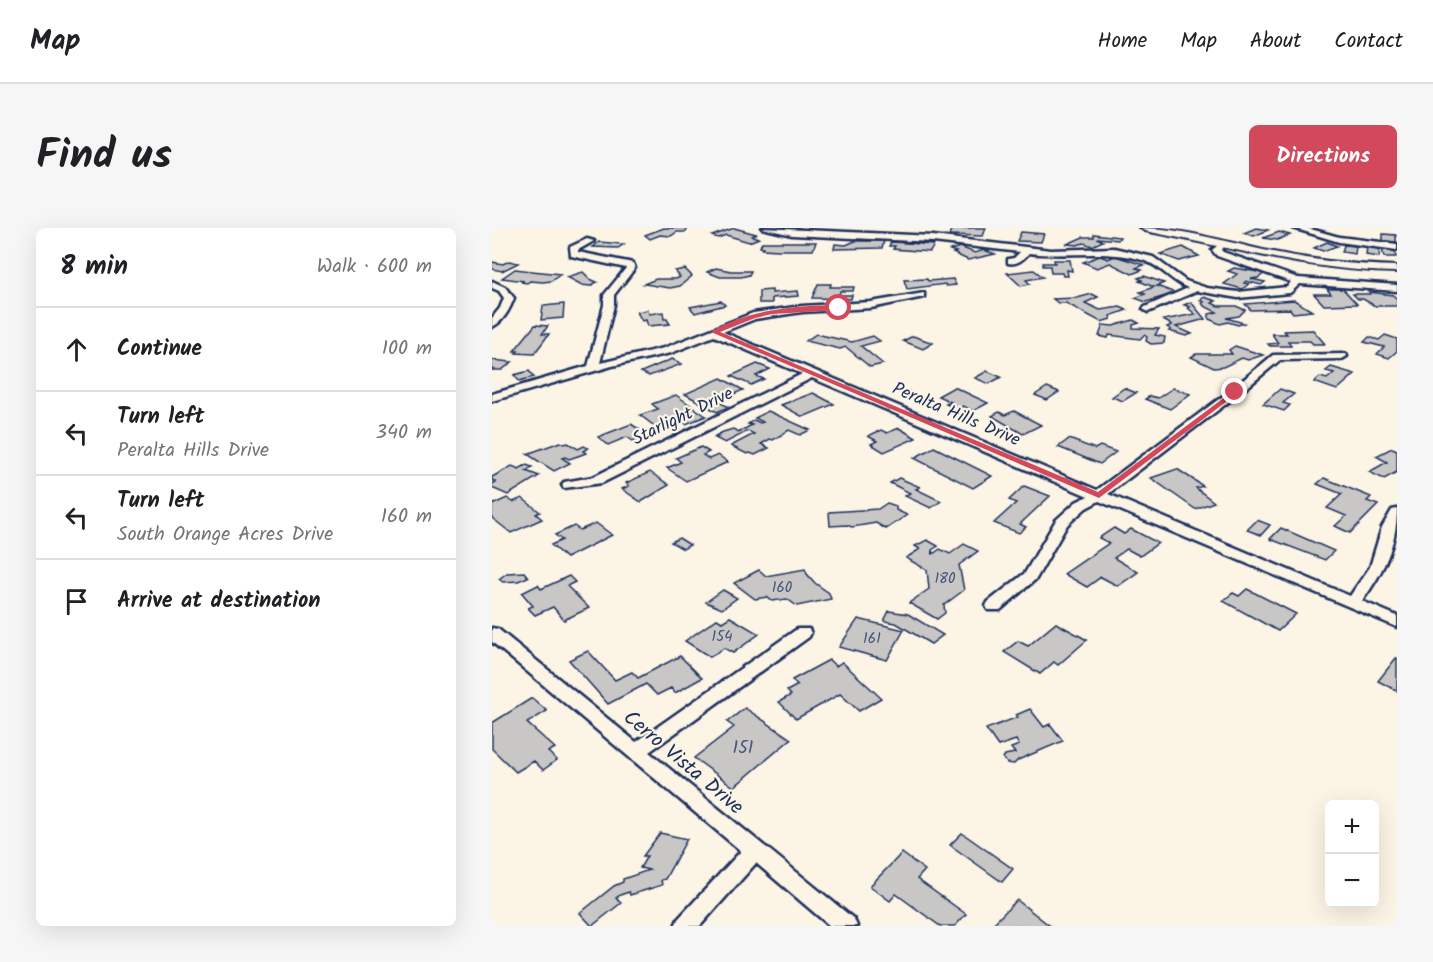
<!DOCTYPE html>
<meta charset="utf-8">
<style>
body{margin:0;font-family:Kalam,sans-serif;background:#f6f6f6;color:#202124}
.controls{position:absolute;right:18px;bottom:18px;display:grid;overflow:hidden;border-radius:9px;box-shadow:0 6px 24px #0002}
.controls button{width:54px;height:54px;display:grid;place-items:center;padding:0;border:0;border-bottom:2px solid #e0e0e0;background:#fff;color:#202124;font:30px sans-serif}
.stop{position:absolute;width:18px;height:18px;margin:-14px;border:4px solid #d1495b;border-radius:50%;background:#fff}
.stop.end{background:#d1495b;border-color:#fff;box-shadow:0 2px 6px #0008}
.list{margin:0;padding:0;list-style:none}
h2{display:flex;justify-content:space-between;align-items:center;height:78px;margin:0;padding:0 24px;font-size:26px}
h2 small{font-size:20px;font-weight:400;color:#757577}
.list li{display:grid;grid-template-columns:39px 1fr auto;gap:18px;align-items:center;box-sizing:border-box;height:84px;padding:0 24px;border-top:2px solid #e0e0e0}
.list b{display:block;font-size:22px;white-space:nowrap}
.list p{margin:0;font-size:20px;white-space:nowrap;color:#757577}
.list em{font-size:20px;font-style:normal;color:#757577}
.icon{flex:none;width:33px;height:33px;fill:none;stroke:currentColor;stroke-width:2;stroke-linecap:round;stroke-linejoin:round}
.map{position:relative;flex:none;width:905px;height:698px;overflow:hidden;border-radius:9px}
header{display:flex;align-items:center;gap:36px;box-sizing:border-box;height:84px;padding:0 30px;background:#fff;border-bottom:2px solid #e0e0e0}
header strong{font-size:28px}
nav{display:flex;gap:33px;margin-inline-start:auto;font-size:21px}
.intro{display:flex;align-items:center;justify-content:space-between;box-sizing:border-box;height:144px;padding:0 36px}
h1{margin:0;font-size:42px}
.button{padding:15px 27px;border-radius:9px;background:#d1495b;color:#fff;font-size:21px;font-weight:700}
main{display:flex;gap:36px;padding:0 36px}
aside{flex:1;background:#fff;border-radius:9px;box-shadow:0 6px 24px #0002}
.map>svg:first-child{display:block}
.building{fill:#c8c7c6;stroke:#1b2f5e;stroke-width:1.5}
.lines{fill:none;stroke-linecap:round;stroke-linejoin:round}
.minor-casing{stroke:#1b2f5e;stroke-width:5}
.major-casing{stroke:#1b2f5e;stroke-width:4}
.minor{fill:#fcf5e5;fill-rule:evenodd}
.major{fill:#fcf5e5;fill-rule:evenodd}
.route{fill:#d1495b}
.labels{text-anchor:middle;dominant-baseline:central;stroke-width:4.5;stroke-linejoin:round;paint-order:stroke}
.number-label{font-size:15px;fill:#465578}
.street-label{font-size:18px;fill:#1b2f5e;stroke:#fcf5e5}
.near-number-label{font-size:18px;fill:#465578}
.near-street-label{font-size:21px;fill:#1b2f5e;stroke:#fcf5e5}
</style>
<header>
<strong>Map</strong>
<nav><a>Home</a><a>Map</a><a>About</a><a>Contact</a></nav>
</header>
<div class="intro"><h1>Find us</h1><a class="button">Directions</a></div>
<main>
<aside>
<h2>8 min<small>Walk · 600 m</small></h2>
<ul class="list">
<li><svg class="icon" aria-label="ahead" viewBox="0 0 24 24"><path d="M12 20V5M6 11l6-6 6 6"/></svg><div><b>Continue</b></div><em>100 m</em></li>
<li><svg class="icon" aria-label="left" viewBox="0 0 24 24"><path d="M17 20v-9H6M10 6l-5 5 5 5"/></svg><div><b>Turn left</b><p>Peralta Hills Drive</p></div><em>340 m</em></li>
<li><svg class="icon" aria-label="left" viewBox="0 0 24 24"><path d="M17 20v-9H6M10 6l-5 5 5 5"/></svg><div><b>Turn left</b><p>South Orange Acres Drive</p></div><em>160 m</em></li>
<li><svg class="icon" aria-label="arrive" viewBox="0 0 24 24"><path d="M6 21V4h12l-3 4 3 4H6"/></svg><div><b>Arrive at destination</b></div></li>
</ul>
</aside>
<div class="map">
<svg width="905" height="698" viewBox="0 0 905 698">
<rect width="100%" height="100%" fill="#fcf5e5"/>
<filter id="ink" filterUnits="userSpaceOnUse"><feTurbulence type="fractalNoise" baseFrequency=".0167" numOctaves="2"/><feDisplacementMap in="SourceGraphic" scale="12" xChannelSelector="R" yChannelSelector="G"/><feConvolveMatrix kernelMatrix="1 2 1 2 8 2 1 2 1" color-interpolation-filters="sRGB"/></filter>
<g filter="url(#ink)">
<path class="building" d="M172 0H196L194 4H185L179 8 168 7 158 11 153 7Z
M242 0 264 6 260 8 267 10 257 14 234 7 226 10 220 8Z
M460 0H494L491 8 457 7Z
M764 0 776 2 762 8 752 5Z
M529 4 552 6 549 14 525 13Z
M787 4 798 7 785 12 771 10Z
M602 6 628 9 626 12 605 10 611 13 600 18 592 15 585 17 575 16 591 9H603H601Z
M891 6 904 7V14L891 13Z
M363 13H392L390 20 342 21 343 16 354 17Z
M107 14 132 16 126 20 101 19Z
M270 14H324L321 22H287L270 21 271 19H268Z
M399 14 415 15 442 17 438 24 401 21 403 18H397Z
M835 14 845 18 831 23 822 20Z
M852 17 864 18 863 26 850 24Z
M875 18 888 20 887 29 874 27Z
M468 19 483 25 492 22 503 26 476 32 461 25 464 24 458 22Z
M691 19 707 28 687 33 668 26Z
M890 21H902L904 29H892Z
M608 28 616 31 623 28 652 37 644 40 650 42 640 46 618 35 605 40 591 34Z
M562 32H578L580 43 575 42 576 48H571L570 45H559L558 38H551V35H563Z
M17 33 26 35 10 43 0 41V34L11 36Z
M224 40 239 43H259L257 47 249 49H228L215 44Z
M742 40 773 45 766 50 759 51 773 54 769 57 754 53 752 55 757 56 750 61 732 56 745 46 736 43Z
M23 41 40 43 69 46 59 53 51 54 38 53 35 55 29 54 32 53 10 50Z
M193 41 200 48 188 58 178 60 152 56 164 51H184L188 49 183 43Z
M542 42 551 49 534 52 538 56 529 58 515 45Z
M91 44 98 51 105 54 98 58 90 57 75 49Z
M652 48 672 55 665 58 683 65 654 74 643 70 653 66 648 64 662 59 647 53 650 52 646 50Z
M435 51 436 53 461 51 464 57 454 58 453 56 415 61 412 52Z
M326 56H339L338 59H362L361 63H348L347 67H360L359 71 320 70Z
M835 61H851L865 76 832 77 822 66H839Z
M280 62V65L306 63 307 68 280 70V75H267V63Z
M877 64 901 67 905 71V78H883L871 71H866L861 66H878Z
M600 66 606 69 593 75 608 82 628 79 635 82 618 88 619 91 609 94 574 75H566L561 71 585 70Z
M712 69 724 73 720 75 726 78H744L753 82 747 88 734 90 752 95 746 97 736 94 728 96 717 91V86L725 84 712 78 710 75 712 74 708 72Z
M802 72 820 83 801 85 798 81 759 82 753 76Z
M229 73 233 77 203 85 198 79Z
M699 74 713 91 684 99 700 106 694 108 677 103 679 102 675 99 680 97 671 92 703 86 696 80 698 79 692 77Z
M72 76 71 90 49 92 51 78Z
M156 82 157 86 171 84 172 91H175L178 96 156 98 154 92 150 93 145 84Z
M641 92 647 95 641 97V100L667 101 663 107 673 109 672 115 659 116 654 113 655 109 652 107 648 111 617 107 616 110 607 108 611 97 621 98Z
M43 97 56 98 50 106H57L42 126 24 125 26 123H22Z
M821 102 833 116H821L818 113H796L799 118H778L776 116 786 115 780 106H795L792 103Z
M324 106 360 114 381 108 388 113 369 118 391 136 378 139 354 119 348 121 314 113Z
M893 107 905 111V123L897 130 885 126 892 119 872 114 877 109 887 112Z
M421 108 441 115 431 121 411 113Z
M743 118 771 127 756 132 750 130 731 139 722 140 699 129 704 126H740L737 122Z
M180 131 190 136 157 148 149 144Z
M0 132 19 134H20L10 142H0Z
M265 136 278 141 264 148 272 151 259 157 239 148Z
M839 139 863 146 845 162 822 154 828 149 835 151 842 145 834 143Z
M37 143 42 149 27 153 22 147Z
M495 143 509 149 497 156 483 150Z
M229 150 251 162 226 173 236 179 225 184 193 166Z
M462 159 496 175 481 183 471 178 465 181 454 176 459 174 446 168Z
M555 159 567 164 555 172 543 167Z
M632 160 644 165 631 173 620 169Z
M681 160 698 166 678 181 653 171 658 168 666 170Z
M788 161 802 166 791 175 798 177 792 183 771 176Z
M321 165 342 176 311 189 289 177Z
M184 167 214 188 194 196 188 192 165 200 148 187 166 181 160 176Z
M276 183 318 202 308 207 297 202 281 212 278 211 269 216 277 220 263 227 258 225 255 226 239 218 262 206 256 203 233 215 223 210 226 209 223 208 231 204 241 201 247 204 260 197 256 196 262 192 268 195 271 194 263 190Z
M522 183 549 197 531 206 500 188 507 184 513 187Z
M139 196 156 207 141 213 135 209 116 217 106 209Z
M407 200 424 210 392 224 379 216 385 213 376 208 389 202 395 205Z
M577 211 603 221 608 218 624 224 608 236 566 219Z
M68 214 72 216 76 215 86 221 92 218 96 220 91 223 94 225 86 228 77 231 73 229 70 230 78 235 62 243 35 226Z
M209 219 217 224 211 227 217 231 226 227 236 234 194 253 175 240 189 234 184 230Z
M442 219 500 248 481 260 422 230Z
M900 220 905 222V244L892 251 877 244 895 234 884 228Z
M34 237 40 239 34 243 47 248 16 267 0 260V256L4 254 0 252V249L20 238 27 241Z
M685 241 711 258 704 260 722 274 703 281 659 250Z
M158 244 177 257 149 274 130 261 137 258 134 255Z
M407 250 428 259 424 261 449 273 439 280 413 268 418 265 398 255Z
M832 250 879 269 875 273 886 277 858 305 843 298 854 288 835 280 850 266 825 256Z
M532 258 558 268 528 296 534 299 527 305 502 295 524 275 517 272Z
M15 270 21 274 30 270 48 284 44 286 50 291 19 305 0 290V277Z
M395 275 404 278V282L415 287 394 301 384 295 360 299 355 297 338 298 337 284 386 281Z
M765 292 778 297 769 307 755 302Z
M104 295 120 307 74 330 59 317 70 312 63 307 82 298 88 302Z
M622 300 632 306 639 301 666 315 648 328 635 321 622 330 646 344 626 358 609 349 595 359 572 346 617 315 607 310Z
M789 300 842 323 833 332 778 311Z
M187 310 198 317 191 321 179 314Z
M435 312 446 318 440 322 441 326 448 321 458 326 472 316 486 323 467 337 472 362 452 377 453 385 445 391 417 375 437 361 435 342 414 330 428 321 423 318Z
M313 341 315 346 323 355 337 365 339 371 305 378 295 371 280 373 275 369 263 371 242 355 267 342 274 348Z
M32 344 36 349 26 353 11 354 7 351 15 345Z
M77 348 83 354 75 358 97 380 72 392 61 379 43 387 36 380 41 378 30 365 46 357 49 361Z
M755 361 804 386 786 403 731 373 741 365 747 368Z
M231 362 245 370 230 381 214 374Z
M397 383 416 386 451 407 439 416 404 395 392 393Z
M238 389 267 406 241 425 232 420 218 429 193 413 225 391 230 394Z
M366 391 412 402 395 432 347 419Z
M564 395 595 412 566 437 562 434 548 446 512 424 526 413 536 418Z
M96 423 123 452 140 444 146 450 188 428 210 450 183 465 179 460 165 467 154 456 116 476 77 432Z
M904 430H905V463L886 453Z
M337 432 344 438 350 434 389 470 367 483 348 466 304 491 287 474 299 467 295 463 306 457 300 452Z
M40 470 55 483 35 495 63 520 56 524 65 532 51 542 42 533 24 544 0 521V495Z
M253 480 299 511 242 559 202 530 242 499 235 494Z
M538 481 552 499 558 496 571 513 526 532 522 536 515 535 511 530 513 527 523 525 519 520 527 517 524 512 506 518 494 501 526 489 524 487Z
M168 605 195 611 173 651 169 652 170 657 138 667 137 664 128 667 124 670 129 675 100 698 88 685 122 658 131 654V651L157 642 148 640 155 628H151Z
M470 605 521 641 510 654 458 617Z
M410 625 433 642 425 651 474 686 463 698H448L404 666 398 673 378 658Z
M525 672 558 698H499Z"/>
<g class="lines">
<g class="minor-casing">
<path id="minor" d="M270 0 441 8 559 22 622 20 661 29 694 53 715 60 746 64 795 59 799 54 725 28 720 22 730 14 734 17 729 22 731 24 806 50 905 57V63L808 56 798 65 746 70 705 63 656 84 651 81 653 79 696 60C680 54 669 38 653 33 616 20 575 30 537 25 531 31 526 37 516 35V31L522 30 528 24 441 14 300 7Z
M801 0H815L847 9 905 16V22L847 14Z
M95 11 102 13 86 22V24L141 35 143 40 122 67V77L108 135 172 120 261 85 310 78 379 74 432 65V69L379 80 310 84 263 91 231 104 605 262 739 162 781 127 854 126 855 128 850 131 788 132 747 166 616 266 858 368 878 339 890 299 900 282 905 281C905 316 891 345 870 373L905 388V399L607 273 594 280 575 297 544 351 508 382H496L494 378 496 374 533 345 564 292 584 274 596 268 320 150 110 255 72 260 70 257 72 254 101 249 310 146 222 108 179 125 120 138 0 173V166L96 138 112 77V67L134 40 79 28 78 19Z
M0 53 13 59 22 70C18 81 11 94 0 99V90L8 80 12 70 7 63 0 60Z
M0 400 6 401 144 514 305 401H317L319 405 317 409 157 524 362 691 365 698H338L264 635 208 698H183L186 691 249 623 0 414Z"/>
</g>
<g class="major-casing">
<path id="major" d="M648 0C691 0 734 14 776 23 819 32 861 37 905 38V44C819 43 737 19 653 3Z"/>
</g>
<use href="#minor" class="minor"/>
<use href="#major" class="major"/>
</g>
</g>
<path class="route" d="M349 78 347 82 280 86 263 90 228 104 606 264 741 163 747 164 607 270 219 104C250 83 312 75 349 78Z"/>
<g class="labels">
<g class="number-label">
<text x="453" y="351">180</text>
<text x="290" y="360">160</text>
<text x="230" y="409">154</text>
<text x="380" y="411">161</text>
</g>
<g class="street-label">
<text transform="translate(464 187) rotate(23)">Peralta Hills Drive</text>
<text transform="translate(191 189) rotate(-26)">Starlight Drive</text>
</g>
<g class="near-number-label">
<text x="251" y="520">151</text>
</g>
<g class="near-street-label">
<text transform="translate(191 535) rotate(40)">Cerro Vista Drive</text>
</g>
</g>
</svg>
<div class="controls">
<button>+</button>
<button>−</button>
</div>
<div class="stop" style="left:347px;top:80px"></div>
<div class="stop end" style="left:743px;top:164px"></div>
</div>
</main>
